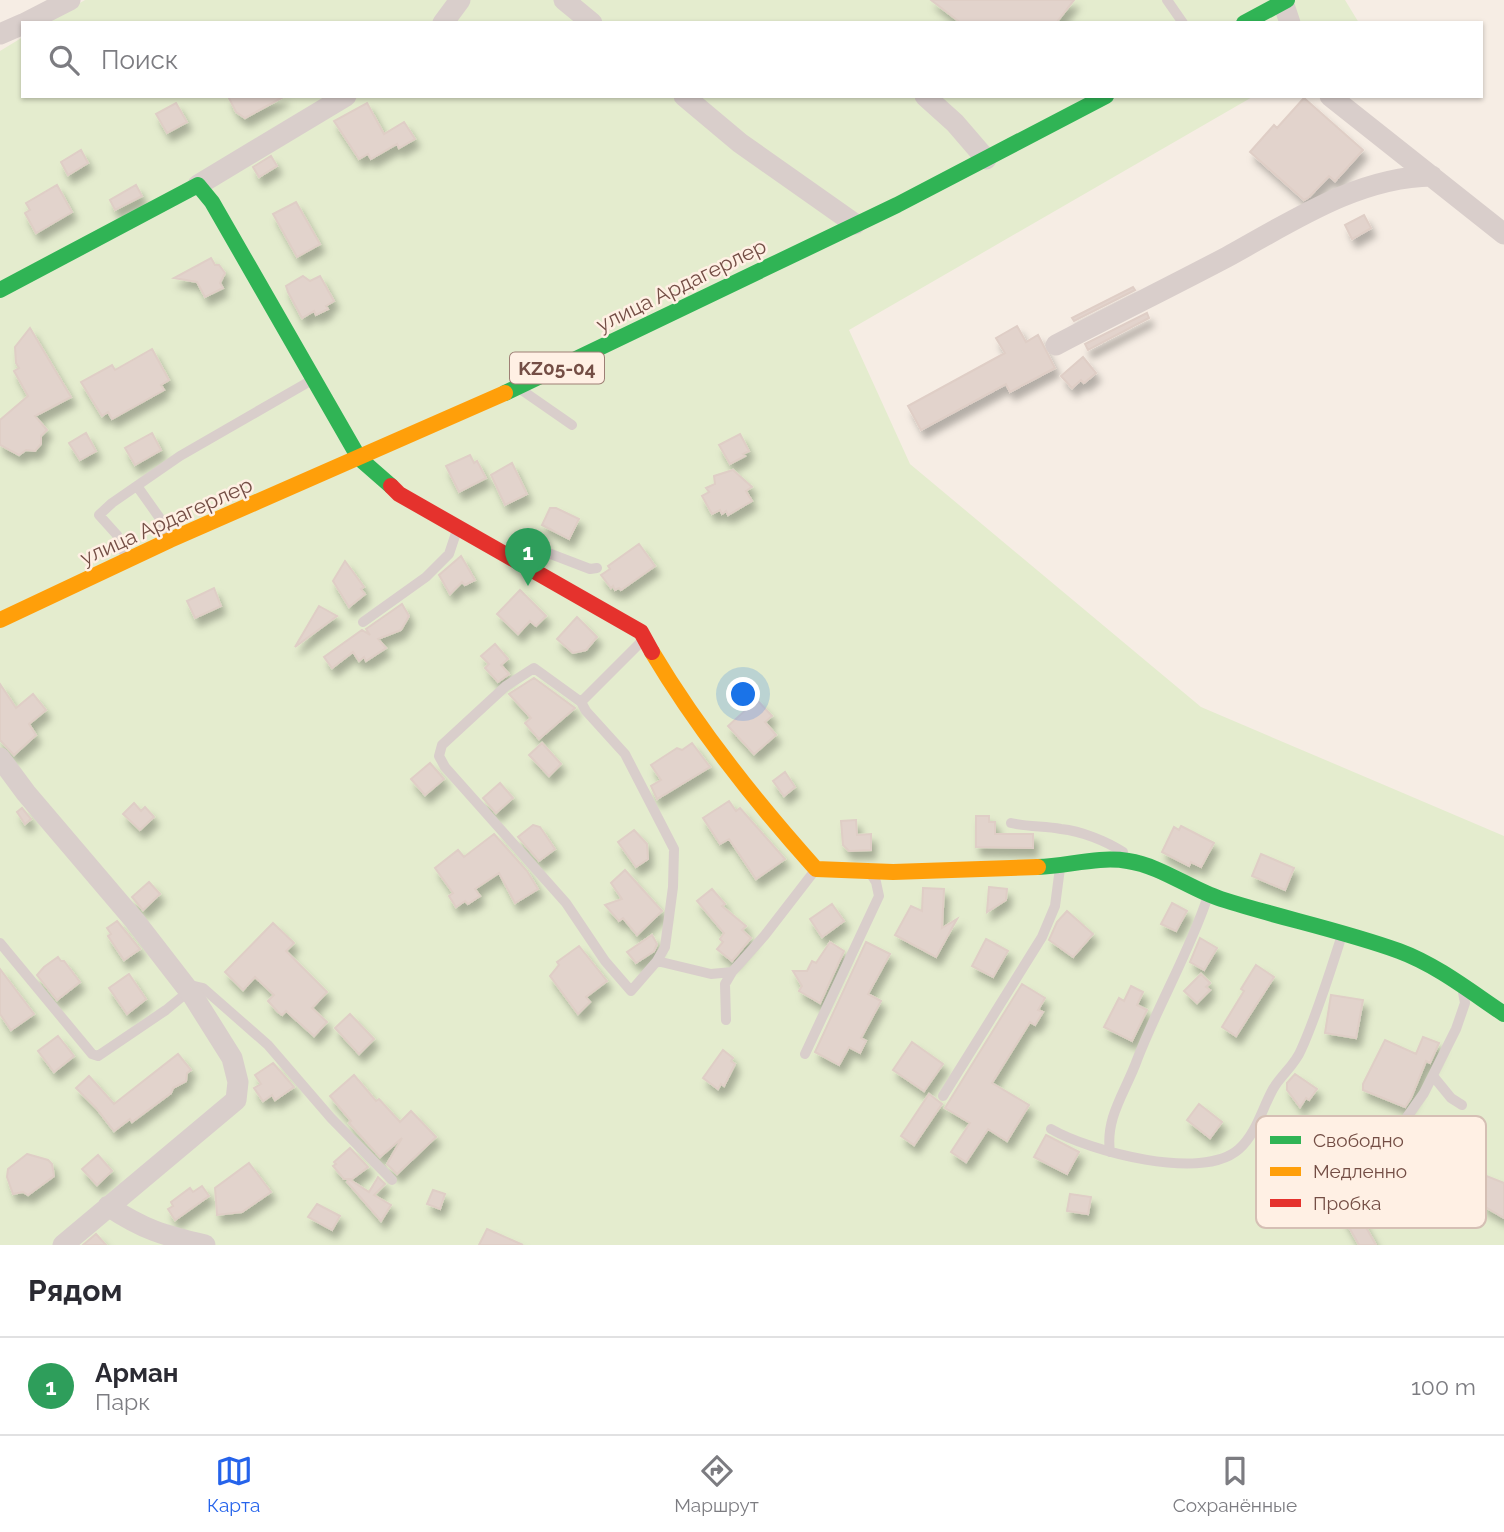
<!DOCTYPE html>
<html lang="ru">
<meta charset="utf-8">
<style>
body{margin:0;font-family:Raleway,sans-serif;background:#f2f2f3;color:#2b2b33}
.you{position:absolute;left:744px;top:695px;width:24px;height:24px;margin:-18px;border:5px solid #fff;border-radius:50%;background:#1a73e8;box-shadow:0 0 0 10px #1a73e833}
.badge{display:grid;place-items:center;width:46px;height:46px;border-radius:50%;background:#2563eb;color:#fff;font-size:23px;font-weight:700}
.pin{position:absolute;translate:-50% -58px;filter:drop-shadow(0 2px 4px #0008)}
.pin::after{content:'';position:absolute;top:37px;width:24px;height:21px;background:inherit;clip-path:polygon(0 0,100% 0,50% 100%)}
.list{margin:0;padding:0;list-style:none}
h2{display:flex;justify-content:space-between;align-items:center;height:91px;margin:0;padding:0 28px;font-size:30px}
h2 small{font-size:23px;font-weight:400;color:#7c7c81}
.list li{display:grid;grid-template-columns:46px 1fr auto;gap:21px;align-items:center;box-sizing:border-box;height:98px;padding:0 28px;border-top:2px solid #e1e1e2}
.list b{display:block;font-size:26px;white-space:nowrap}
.list p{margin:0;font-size:23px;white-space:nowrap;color:#7c7c81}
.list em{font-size:23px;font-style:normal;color:#7c7c81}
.icon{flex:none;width:38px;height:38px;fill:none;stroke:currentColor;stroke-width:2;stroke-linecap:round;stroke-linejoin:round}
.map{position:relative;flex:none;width:1504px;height:1245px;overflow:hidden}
.search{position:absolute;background:#fff;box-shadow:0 2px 5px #0004;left:21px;right:21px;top:21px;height:77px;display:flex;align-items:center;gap:18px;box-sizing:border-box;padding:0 24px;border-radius:0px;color:#7c7c81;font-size:26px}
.sheet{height:189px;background:#fff}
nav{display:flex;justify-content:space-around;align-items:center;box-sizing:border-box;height:98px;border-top:2px solid #e1e1e2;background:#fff;font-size:19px;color:#7c7c81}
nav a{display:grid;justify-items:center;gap:4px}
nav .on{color:#2563eb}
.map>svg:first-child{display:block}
.green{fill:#e4ecce}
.building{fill:#e2d3cc;stroke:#dfcec6;stroke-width:2;filter:url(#shadow)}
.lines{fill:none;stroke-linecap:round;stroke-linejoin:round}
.lane{stroke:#d9cecb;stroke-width:10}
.street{stroke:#d9cecb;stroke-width:21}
.fast{stroke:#30b455;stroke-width:16}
.slow{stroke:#ff9f0a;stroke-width:16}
.jam{stroke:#e5322d;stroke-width:16}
.labels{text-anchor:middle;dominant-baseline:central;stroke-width:5;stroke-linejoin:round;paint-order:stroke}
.shield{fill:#fff0e4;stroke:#9e7f75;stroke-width:2}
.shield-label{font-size:19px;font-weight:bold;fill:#744e45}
.street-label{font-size:21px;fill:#744e45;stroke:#fff0e4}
.key{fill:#fff0e4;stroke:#d5bfb4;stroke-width:2}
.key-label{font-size:19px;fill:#744e45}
</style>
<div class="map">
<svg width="1504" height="1245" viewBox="0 0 1504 1245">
<defs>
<filter id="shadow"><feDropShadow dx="4.5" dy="8" stdDeviation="3.5" flood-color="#0004"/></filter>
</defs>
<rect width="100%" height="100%" fill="#f6ede4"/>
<path class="green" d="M85 0H1345L1359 23H46Z
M23 37V96H1254L849 330 910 464 1201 707 1504 836V1245H0V51Z"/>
<path class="building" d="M931 0H1074L1056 23H961Z
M228 96H285L245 118 236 112Z
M1304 98 1363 150 1335 181 1329 176 1309 197 1304 200 1250 152 1274 125 1277 128Z
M176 103 187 122 167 133 156 114Z
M367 103 384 134 404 122 415 139 399 148 397 144 371 159 368 154 359 159 334 121Z
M81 150 88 163 68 175 61 162Z
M271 156 277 166 259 177 253 167Z
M57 185 72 212 36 233 25 213 30 210 26 203Z
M136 185 142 196 115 210 110 200Z
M296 202 320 244 297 257 273 214Z
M1364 215 1371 228 1352 239 1345 225Z
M211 258 215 265H219L225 273 220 283 223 288 205 297 197 282 174 278Z
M303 276 310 281 320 276 334 301 326 306 328 309 316 315 314 311 302 318 288 292 286 286Z
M1133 287 1135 290 1074 321 1072 318Z
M1147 313 1149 318 1088 350 1085 344Z
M1017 326 1026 342 1038 335 1055 368 1010 392 1006 384 921 430 908 406 1005 353 996 338Z
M30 328 71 397 35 416 47 430 41 436V444L35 451 26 450 19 455 0 445V420L28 396 14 371 19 368 16 363 15 347Z
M152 349 169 380 161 385 164 390 112 419 108 412 102 416 81 382 112 365 115 370Z
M1083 357 1096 373 1084 383 1081 380 1072 388 1061 376Z
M86 433 96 451 80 460 69 443Z
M152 433 161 450 135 465 125 448Z
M740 434 749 451 743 454 745 456 730 464 719 445Z
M470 455 474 463 477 461 486 478 459 492 446 466Z
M512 463 527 494 505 505 491 475Z
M733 470 752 487 746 491 752 501 728 515 726 511 722 514 720 510 712 514 702 496 709 492 706 488 715 484 714 476Z
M550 508H556L579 519 569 539 542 525Z
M639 544 655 566 621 590 619 588 615 590 613 586 611 588 601 575 610 569 608 566Z
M461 556 475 580 465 585 462 582 450 594 439 575Z
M345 561 364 587 361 589 365 594 349 607 333 581Z
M214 588 221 606 195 618 187 601Z
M520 590 546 616 536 626 530 621 518 634 497 614Z
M402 604 409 616 401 630 378 639 386 648 366 661 364 657 359 661 353 652 332 668 324 657 362 630 370 635 366 629Z
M319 606 337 616 295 647Z
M577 617 597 637 586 650 573 653 557 639Z
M495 644 508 659 501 665 509 674 498 682 485 668 489 664 481 656Z
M534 678 575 708 539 739 525 723 531 718 509 694Z
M0 684 16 708 33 694 46 710 29 724 36 735 14 755 0 740Z
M757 700 772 716 765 722 776 735 754 754 728 726Z
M542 743 561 764 549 776 529 755Z
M692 743 710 767 657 799 651 786 661 780 651 765 677 748 682 750Z
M430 763 444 779 425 795 411 779Z
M785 772 795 787 784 796 773 781Z
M500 783 513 798 496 813 483 798Z
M729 801 736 811 740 808 785 859 756 879 729 839 720 844 703 818Z
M134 803 141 811 145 807 154 817 140 830 123 814Z
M22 808 31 819 25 824 17 812Z
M976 816H989V822H995V834H1033V848L976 847Z
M856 820 857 835 871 834V850L849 851 843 845 841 821Z
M533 825 540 827 555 849 539 861 518 837Z
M1181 826 1214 843 1201 867 1191 862 1189 866 1162 852 1174 827 1179 830Z
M634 830 647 844 648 859 636 867 618 842Z
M494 834 527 871 538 889 515 903 499 873 475 889 480 896 468 904 465 901 456 907 449 896 453 893 435 868 458 850 464 857Z
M1261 854 1294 868 1285 890 1252 876Z
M625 870 662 911 637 935 623 918 619 921 605 905 622 899 611 883Z
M149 882 160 894 143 910 132 897Z
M989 887 1007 889 1006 900 987 912Z
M923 888 944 889 942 928 957 919 936 957 895 935 911 906 922 911Z
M712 889 725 904 722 906 746 926 742 930 751 938 732 961 717 949 723 942 720 939 724 933 697 901Z
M1172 903 1187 911 1176 931 1161 924Z
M832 904 844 921 822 937 810 919Z
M1067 911 1093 934 1073 957 1049 940 1057 922Z
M117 921 140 949 124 960 108 936 111 934 107 928Z
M273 923 294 943 286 951 327 992 312 1008 327 1022 314 1036 286 1011 282 1015 278 1012 268 1001 274 995 255 977 243 990 225 972Z
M652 935 657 944 654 951 636 963 627 952Z
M1200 938 1217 948 1204 970 1190 962Z
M986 939 1008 951 993 977 972 966Z
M830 942 844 951 820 1003 799 991 802 986 793 971H807L812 961 816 963Z
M866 942 890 954 868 994 881 1001 861 1038 866 1041 860 1053 849 1047 839 1065 815 1052Z
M579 946 607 981 586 997 590 1002 578 1014 550 976 559 965 557 962Z
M58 957 61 961H64L80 982 57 1000 37 975 44 967Z
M1256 965 1274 977 1236 1036 1222 1027 1244 991 1241 989Z
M0 969 34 1014 11 1030 0 1014Z
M129 974 146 999 127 1014 109 988Z
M1201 974 1210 983 1206 987 1210 990 1197 1003 1184 991Z
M1022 984 1045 998 1038 1010 1043 1012 1035 1025 1030 1022 992 1083 1029 1105 1007 1141 988 1129 966 1162 951 1152 970 1123 945 1108Z
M1131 986 1143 992 1137 1005 1147 1010 1132 1041 1104 1027 1119 998 1124 1001Z
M1331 995 1363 1000 1356 1038 1325 1033Z
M350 1014 374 1039 359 1054 335 1028Z
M58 1036 74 1056 54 1072 38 1051Z
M1423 1037 1439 1043 1430 1063 1426 1061 1411 1098 1405 1107 1363 1090V1084L1385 1040 1416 1054Z
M912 1042 943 1064 924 1091 893 1070Z
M723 1050 733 1058 731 1061 735 1064 724 1086 721 1084 718 1089 703 1078Z
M178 1054 191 1070 187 1073 186 1081 173 1088 171 1093 132 1122 130 1119 114 1131 96 1108 76 1088 89 1076 114 1104Z
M273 1063 294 1087 275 1100 272 1095 263 1101 254 1088 261 1084 255 1075Z
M1295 1074 1317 1089 1309 1100 1306 1098 1300 1107 1287 1090V1083Z
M354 1075 376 1101 379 1099 400 1122 411 1111 436 1137 397 1174 387 1164 402 1138 380 1157 349 1123 351 1121 330 1096Z
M929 1094 942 1104 914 1145 901 1136Z
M1199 1104 1222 1122 1210 1138 1187 1120Z
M1046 1135 1079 1152 1067 1174 1034 1157Z
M350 1148 368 1167 352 1179H349L369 1192 378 1177 385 1184 374 1195 391 1205 381 1221 347 1182 349 1179H344L333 1166 336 1164 334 1162Z
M27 1154 48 1160 52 1164 54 1176 28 1195 23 1192 13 1194 7 1177 8 1169Z
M98 1155 112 1171 97 1185 82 1169Z
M249 1163 271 1192 242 1212 217 1215 215 1188Z
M1476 1172 1504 1183V1218L1482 1205 1486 1197 1468 1190Z
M202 1186 209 1196 175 1220 168 1209 173 1206 171 1202 190 1188 193 1192Z
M433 1190 445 1194 440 1209 427 1204Z
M1070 1194 1091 1197 1088 1214 1067 1211Z
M317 1204 340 1216 332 1230 308 1217Z
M1355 1208 1376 1245H1359L1342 1215Z
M487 1229 523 1245H479Z
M96 1234 106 1245H83Z"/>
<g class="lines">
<path class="lane" d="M1167 0 1183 23
M523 391 572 425
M137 486 159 517 169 538
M126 557 117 535 99 515 112 503 180 456 312 380
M525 565 534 554 543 551 590 569 597 568
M363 622 426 577 449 554 457 530
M581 702 534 668 506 686 442 745 439 756 445 767 566 903 605 961 631 991 657 961 665 947 673 887 674 849 625 754 586 711 581 702 643 640
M1011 823C1028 827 1044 826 1061 829 1081 831 1106 841 1123 852
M0 943 92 1054 98 1056 166 1010 189 991
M657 961 711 974 732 972 765 935 816 869
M186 984 203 988 268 1045 331 1118 392 1180
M726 1020 725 984 732 972
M805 1054 879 896 876 882 871 874
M1433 1076 1451 1098 1462 1105
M943 1096 1042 937 1055 906 1060 868
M1051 1129C1089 1151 1202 1182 1239 1149 1256 1134 1262 1109 1273 1089 1281 1075 1295 1065 1301 1050 1317 1015 1330 972 1342 935
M1110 1152C1105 1117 1126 1091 1137 1060 1158 1005 1189 953 1208 896
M1416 1159 1407 1143 1403 1129 1407 1117 1424 1093 1456 1029 1465 1003 1463 992"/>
<path class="street" d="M564 0 592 23
M1283 2 1290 23
M25 23 70 0
M443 23 460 0
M0 34 23 24
M684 96 740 143 855 224
M925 96 955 123 986 159
M1330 96 1504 234
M198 185 346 96
M1056 345C1113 315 1170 287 1227 257 1291 222 1357 177 1432 176
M0 758 26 793 135 921 193 996 232 1058 238 1082 236 1100 63 1245
M108 1206C144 1230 163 1235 205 1245"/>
<path class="fast" d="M1244 23 1287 0
M0 290 198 185 212 202 359 458 391 486
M505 393 897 205 1106 96
M1038 867C1068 866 1098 856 1128 861 1161 866 1190 889 1221 899 1280 918 1341 930 1399 951 1437 965 1471 992 1504 1014"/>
<path class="slow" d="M0 620 170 540 505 393
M652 652C699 731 755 801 816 869L893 872 1038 867"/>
<path class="jam" d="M391 486 399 494 641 632 652 652"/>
</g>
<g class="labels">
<rect class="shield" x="510" y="352.5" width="94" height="31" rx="5"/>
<g class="shield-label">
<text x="557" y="368">KZ05-04</text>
</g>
<g class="street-label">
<text transform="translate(681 285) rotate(-26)">улица Ардагерлер</text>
<text transform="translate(166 521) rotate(-24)">улица Ардагерлер</text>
</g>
</g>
<rect x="1256" y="1116" width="230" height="112" rx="10" class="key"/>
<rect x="1270" y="1136" width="31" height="8" fill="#30b455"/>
<rect x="1270" y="1167" width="31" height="9" fill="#ff9f0a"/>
<rect x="1270" y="1199" width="31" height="8" fill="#e5322d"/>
<g class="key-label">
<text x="1313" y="1147">Свободно</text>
<text x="1313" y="1178">Медленно</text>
<text x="1313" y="1210">Пробка</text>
</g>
</svg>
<div class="you"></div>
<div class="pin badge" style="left:528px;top:586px;background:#2e9e5b">1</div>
<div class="search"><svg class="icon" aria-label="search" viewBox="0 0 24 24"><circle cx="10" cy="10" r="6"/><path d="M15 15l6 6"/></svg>Поиск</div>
</div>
<section class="sheet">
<h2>Рядом<small></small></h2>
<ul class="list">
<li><span class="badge" style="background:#2e9e5b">1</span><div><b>Арман</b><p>Парк</p></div><em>100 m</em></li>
</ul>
</section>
<nav>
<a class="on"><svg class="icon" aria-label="map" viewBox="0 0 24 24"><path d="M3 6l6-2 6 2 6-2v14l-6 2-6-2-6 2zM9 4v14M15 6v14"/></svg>Карта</a>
<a><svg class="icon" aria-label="directions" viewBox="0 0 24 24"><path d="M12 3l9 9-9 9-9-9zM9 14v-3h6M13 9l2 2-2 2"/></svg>Маршрут</a>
<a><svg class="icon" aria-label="saved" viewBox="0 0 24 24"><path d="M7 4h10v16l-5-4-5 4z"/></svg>Сохранённые</a>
</nav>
